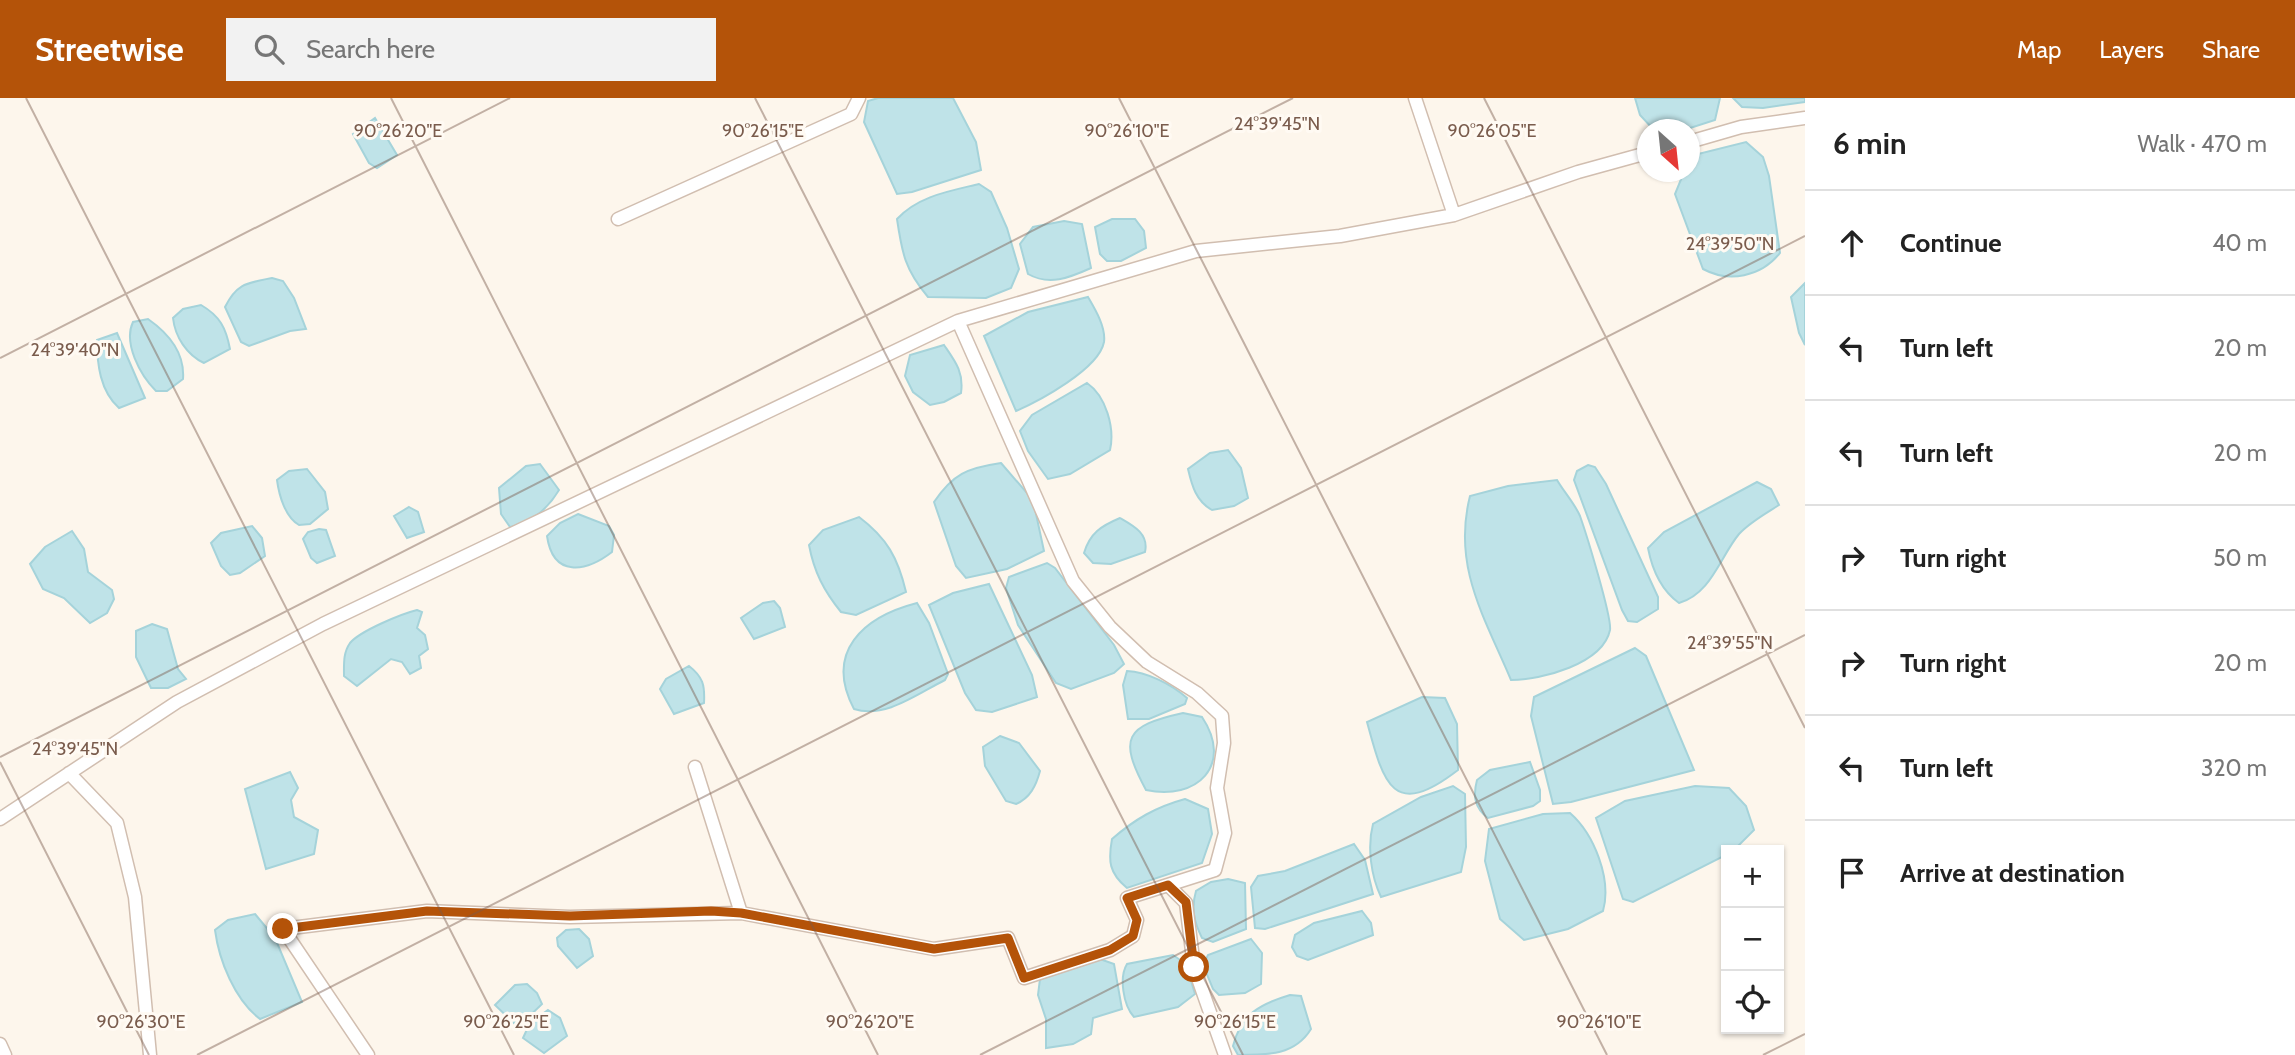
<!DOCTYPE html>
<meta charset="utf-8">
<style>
body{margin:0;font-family:Cabin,sans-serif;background:#f2f2f2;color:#222}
.controls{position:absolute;right:21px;bottom:21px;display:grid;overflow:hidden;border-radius:0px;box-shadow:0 2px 5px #0004}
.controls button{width:63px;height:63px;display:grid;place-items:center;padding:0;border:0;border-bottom:2px solid #e0e0e0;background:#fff;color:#222;font:35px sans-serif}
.compass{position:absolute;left:1637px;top:21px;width:63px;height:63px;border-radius:50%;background:#fff;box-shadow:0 2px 5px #0004;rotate:153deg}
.stop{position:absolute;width:21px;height:21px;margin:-16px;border:5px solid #b45309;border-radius:50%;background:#fff}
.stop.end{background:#b45309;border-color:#fff;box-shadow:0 2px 7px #0008}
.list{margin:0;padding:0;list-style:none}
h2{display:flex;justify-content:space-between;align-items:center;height:91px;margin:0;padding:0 28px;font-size:30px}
h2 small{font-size:23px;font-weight:400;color:#767676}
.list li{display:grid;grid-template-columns:46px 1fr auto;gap:21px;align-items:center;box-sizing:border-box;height:105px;padding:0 28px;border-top:2px solid #e0e0e0}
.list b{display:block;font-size:26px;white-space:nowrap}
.list em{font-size:23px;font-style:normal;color:#767676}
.icon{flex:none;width:38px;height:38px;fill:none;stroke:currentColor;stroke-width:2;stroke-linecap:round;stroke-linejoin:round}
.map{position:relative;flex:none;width:1805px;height:957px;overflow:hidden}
header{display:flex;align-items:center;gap:42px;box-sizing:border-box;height:98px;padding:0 35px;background:#b45309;color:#fff}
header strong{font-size:33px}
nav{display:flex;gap:38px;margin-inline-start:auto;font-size:24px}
.search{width:490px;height:63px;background:#f2f2f2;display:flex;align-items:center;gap:18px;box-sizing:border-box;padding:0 24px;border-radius:0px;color:#767676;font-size:26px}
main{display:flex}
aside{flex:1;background:#fff}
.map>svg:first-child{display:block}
.water{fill:#bfe3e8;stroke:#a5d3da;stroke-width:2}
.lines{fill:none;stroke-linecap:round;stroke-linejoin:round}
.street-casing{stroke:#d1beb0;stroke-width:15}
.street{stroke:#fff;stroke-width:12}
.route{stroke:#b45309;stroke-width:9}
.ticks{fill:none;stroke:#7a5c4d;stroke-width:2;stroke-opacity:0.45}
.ticks-label{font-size:18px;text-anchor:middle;fill:#7a5c4d;stroke:#fffaf3;stroke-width:6;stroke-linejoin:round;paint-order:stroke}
</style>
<header>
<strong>Streetwise</strong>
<div class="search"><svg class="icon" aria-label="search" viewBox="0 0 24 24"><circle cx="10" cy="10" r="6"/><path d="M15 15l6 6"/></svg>Search here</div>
<nav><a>Map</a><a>Layers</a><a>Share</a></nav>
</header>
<main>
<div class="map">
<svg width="1805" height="957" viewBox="0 0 1805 957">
<rect width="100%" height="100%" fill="#fdf6ec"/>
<path class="water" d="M878 0H953L976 44 981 72 912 94 897 96 864 24 868 3Z
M1635 0H1720L1715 22 1687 31H1653L1640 17Z
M1733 0H1805V4L1763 10 1742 9Z
M375 20 397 57 377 70 369 65 353 36Z
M1746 44 1763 59 1769 78 1780 155C1761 179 1729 185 1703 171L1675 96 1684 74H1689L1690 58Z
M979 86 991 94 1007 130 1019 171 1011 190 986 200 928 199C905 172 902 155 897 121 918 98 950 93 979 86Z
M1112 121H1135L1144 133 1146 150 1121 163H1107L1100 156 1095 129Z
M1064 123 1082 126 1091 170C1069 180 1049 188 1028 176L1020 146 1033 129Z
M272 180 283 183 294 200 306 231 290 233 249 248 241 244 225 209C237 185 247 185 272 180Z
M1805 185V247L1799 235 1791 199Z
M1088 199C1095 211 1106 229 1104 244 1099 271 1039 303 1016 313L984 238 1028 214Z
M201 207C220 218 226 230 230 251L204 265C187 257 175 239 173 220L183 211Z
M148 221C168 235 185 255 183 281L167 293H156C140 277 123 245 133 224Z
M117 235 145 300 119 310C100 293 97 266 97 242Z
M944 247C955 263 964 274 961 295L944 304 930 307 913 294 905 278 910 257Z
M1087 285C1106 298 1115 330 1110 352L1070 376 1048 381 1028 353 1020 333 1032 317Z
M1228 352 1241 370 1248 400 1234 408 1212 412C1196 403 1192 388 1188 371L1210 355Z
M1001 365 1033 402 1044 453 1007 471 966 480 956 468 934 404C953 376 967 370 1001 365Z
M540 366 559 392C549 409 530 427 510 429L501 416 499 390 526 368Z
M1588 367 1595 369 1606 386 1658 499V511L1637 524 1628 523 1622 512 1574 382 1577 373Z
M307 371 325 394 328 411 310 426 299 427C285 419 279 397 277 382L289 373Z
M1557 382C1564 394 1575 406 1580 418 1586 435 1612 519 1610 532 1603 566 1541 582 1511 582 1485 520 1452 469 1470 398L1508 388Z
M1757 384 1771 391 1779 407C1765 416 1750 424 1739 436 1720 459 1711 496 1679 505 1661 492 1652 471 1648 450L1664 434Z
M409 409 418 414 424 434 407 440 394 418Z
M578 416 609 428 614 437 612 454C586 474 553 480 547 438L560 425Z
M859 419C887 440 898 460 906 494L856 517 841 514C824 493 814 474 809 447L823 432Z
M1120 420C1134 428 1149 436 1145 454L1111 466 1093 465 1084 455C1090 435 1101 428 1120 420Z
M252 428 262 440 265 458 240 475 230 477 221 468 211 445 221 435Z
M319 431 326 432 335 458 317 465 311 460 303 441 308 434Z
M72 433 84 451 88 474 112 492 114 501 107 515 90 525 64 500 43 491 30 466 45 449Z
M1047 465 1055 470 1114 547 1124 566 1114 575 1071 591 1056 585 1018 527 1006 490 1009 479Z
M989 486 1032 577 1037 599 992 614 976 612 965 595 929 507 953 495Z
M774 503 780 510 785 529 754 541 741 520 763 505Z
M917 505 929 525 948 576 945 582C917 596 885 621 854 611 824 554 863 519 917 505Z
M417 512 422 514 417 530 425 537 428 551 419 558 421 570 410 576 402 564 391 561 357 588 344 578C344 566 343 555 350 545 360 533 401 516 417 512Z
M152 526 167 531 178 571 186 581 168 590H151L136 559V533Z
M1635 550 1646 558 1694 672 1571 704 1553 706 1531 618 1534 599Z
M689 568C703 579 705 587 704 605L674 616 660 591 666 581Z
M1127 573C1147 574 1171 586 1187 600L1185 606 1149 621H1128L1123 587Z
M1422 599 1445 600 1457 626 1458 672C1393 722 1384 687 1367 624Z
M1183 615 1202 619C1234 667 1197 703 1146 692 1118 640 1125 628 1183 615Z
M1000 638 1019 645 1040 673C1036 688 1030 700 1016 706L1006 703 985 668 983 649Z
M1530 664 1540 692V703L1533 708 1488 720C1474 710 1473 697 1477 682L1490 672Z
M290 674 298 690 291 702 294 719 318 732 314 756 266 771 245 691Z
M1453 688 1465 696 1466 749 1461 774 1381 799C1371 778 1367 749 1373 726L1421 699Z
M1695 688 1729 690 1746 708 1754 732 1734 752H1726V757L1633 804 1623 801 1596 720 1625 703Z
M1185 701 1208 711 1212 736 1202 765 1127 790C1109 775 1108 763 1112 741 1135 721 1156 709 1185 701Z
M1570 715C1594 736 1612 781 1603 813L1568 831 1524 842 1500 821 1485 763 1489 731 1543 716Z
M1354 746 1365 762 1373 796 1265 831 1255 830 1251 789 1258 778 1285 773Z
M1228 781 1245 785 1246 831 1213 844 1202 840C1194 824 1191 810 1196 793L1211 784Z
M1362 813 1371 825 1373 837 1308 862 1297 858 1292 849 1295 837 1314 825Z
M255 816 275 840 302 904 260 921C235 902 219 863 215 832L228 822Z
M579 831 589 841 593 858 577 870 558 848 557 840 566 832Z
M1251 841 1262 855 1261 886 1245 895 1219 897 1213 891 1203 867 1208 857Z
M1173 857 1186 866 1195 896 1178 909 1134 919C1123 907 1119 879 1127 866Z
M1097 860 1114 866 1122 911 1093 920 1091 936 1073 946 1046 950V921L1038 897 1040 881Z
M527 886 537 895 542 906 518 929 495 907 515 887Z
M1290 897 1301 898 1311 931C1295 957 1269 957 1238 957L1233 948C1241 916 1260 906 1290 897Z
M548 912 560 920 567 938 544 955 523 940 530 925Z"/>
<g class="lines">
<g class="street-casing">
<path id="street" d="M1415 0 1454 117
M1689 44 1741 29 1805 20
M618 121 851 16 859 0
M69 675 117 725 135 799 150 957
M0 721 177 604 323 526 958 223 1196 153 1340 138 1454 117 1578 74 1647 55
M1168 787 1186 805 1194 869 1225 957
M741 815 934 851 1008 840 1024 880 1110 852 1133 838 1137 822 1127 800 1215 772 1225 735 1217 690 1224 645 1222 618 1197 595 1147 564 1110 529 1073 483 958 223
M0 946 5 957
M368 957 283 831 427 813 570 819 741 815 695 669"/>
</g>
<use href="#street" class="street"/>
</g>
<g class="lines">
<path class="route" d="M283 831 427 813 570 818 711 813 741 815 934 851 1008 840 1024 880 1110 852 1133 838 1137 822 1127 800 1168 787 1186 804 1194 869"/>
</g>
<path class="ticks" d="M26 0 514 957M391 0 878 957M755 0 1243 957M1119 0 1607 957M1484 0 1805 630M0 260 510 0M0 659 1293 0M0 664 149 957M197 957 1805 138M980 957 1805 537M1763 957 1805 936"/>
<g class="ticks-label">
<text x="1277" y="32">24°39'45"N</text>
<text x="398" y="39">90°26'20"E</text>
<text x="763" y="39">90°26'15"E</text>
<text x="1127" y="39">90°26'10"E</text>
<text x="1492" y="39">90°26'05"E</text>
<text x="1730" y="152">24°39'50"N</text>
<text x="75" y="258">24°39'40"N</text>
<text x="1730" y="551">24°39'55"N</text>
<text x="75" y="657">24°39'45"N</text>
<text x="141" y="930">90°26'30"E</text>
<text x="506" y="930">90°26'25"E</text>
<text x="870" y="930">90°26'20"E</text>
<text x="1235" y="930">90°26'15"E</text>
<text x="1599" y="930">90°26'10"E</text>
</g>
</svg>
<div class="controls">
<button>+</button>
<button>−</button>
<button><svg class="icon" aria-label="locate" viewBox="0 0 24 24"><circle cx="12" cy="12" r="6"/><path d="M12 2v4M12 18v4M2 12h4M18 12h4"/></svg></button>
</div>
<svg class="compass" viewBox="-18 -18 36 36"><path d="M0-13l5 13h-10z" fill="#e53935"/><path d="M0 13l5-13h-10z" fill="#767676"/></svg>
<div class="stop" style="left:1194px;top:869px"></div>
<div class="stop end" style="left:283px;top:831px"></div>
</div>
<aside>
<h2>6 min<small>Walk · 470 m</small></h2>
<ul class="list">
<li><svg class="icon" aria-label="ahead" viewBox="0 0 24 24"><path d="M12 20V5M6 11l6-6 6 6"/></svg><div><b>Continue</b></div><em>40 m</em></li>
<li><svg class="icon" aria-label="left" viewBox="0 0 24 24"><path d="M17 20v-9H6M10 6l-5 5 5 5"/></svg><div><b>Turn left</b></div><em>20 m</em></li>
<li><svg class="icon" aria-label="left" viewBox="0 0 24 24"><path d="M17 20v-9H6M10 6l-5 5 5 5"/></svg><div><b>Turn left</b></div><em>20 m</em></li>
<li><svg class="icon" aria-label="right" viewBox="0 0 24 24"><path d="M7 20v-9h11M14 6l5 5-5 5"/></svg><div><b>Turn right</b></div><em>50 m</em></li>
<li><svg class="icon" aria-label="right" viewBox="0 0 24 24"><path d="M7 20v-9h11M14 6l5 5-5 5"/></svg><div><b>Turn right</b></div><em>20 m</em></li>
<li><svg class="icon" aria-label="left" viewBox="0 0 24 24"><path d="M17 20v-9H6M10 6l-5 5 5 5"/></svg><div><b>Turn left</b></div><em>320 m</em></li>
<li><svg class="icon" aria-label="arrive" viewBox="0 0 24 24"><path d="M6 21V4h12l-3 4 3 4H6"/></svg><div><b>Arrive at destination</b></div></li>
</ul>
</aside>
</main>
